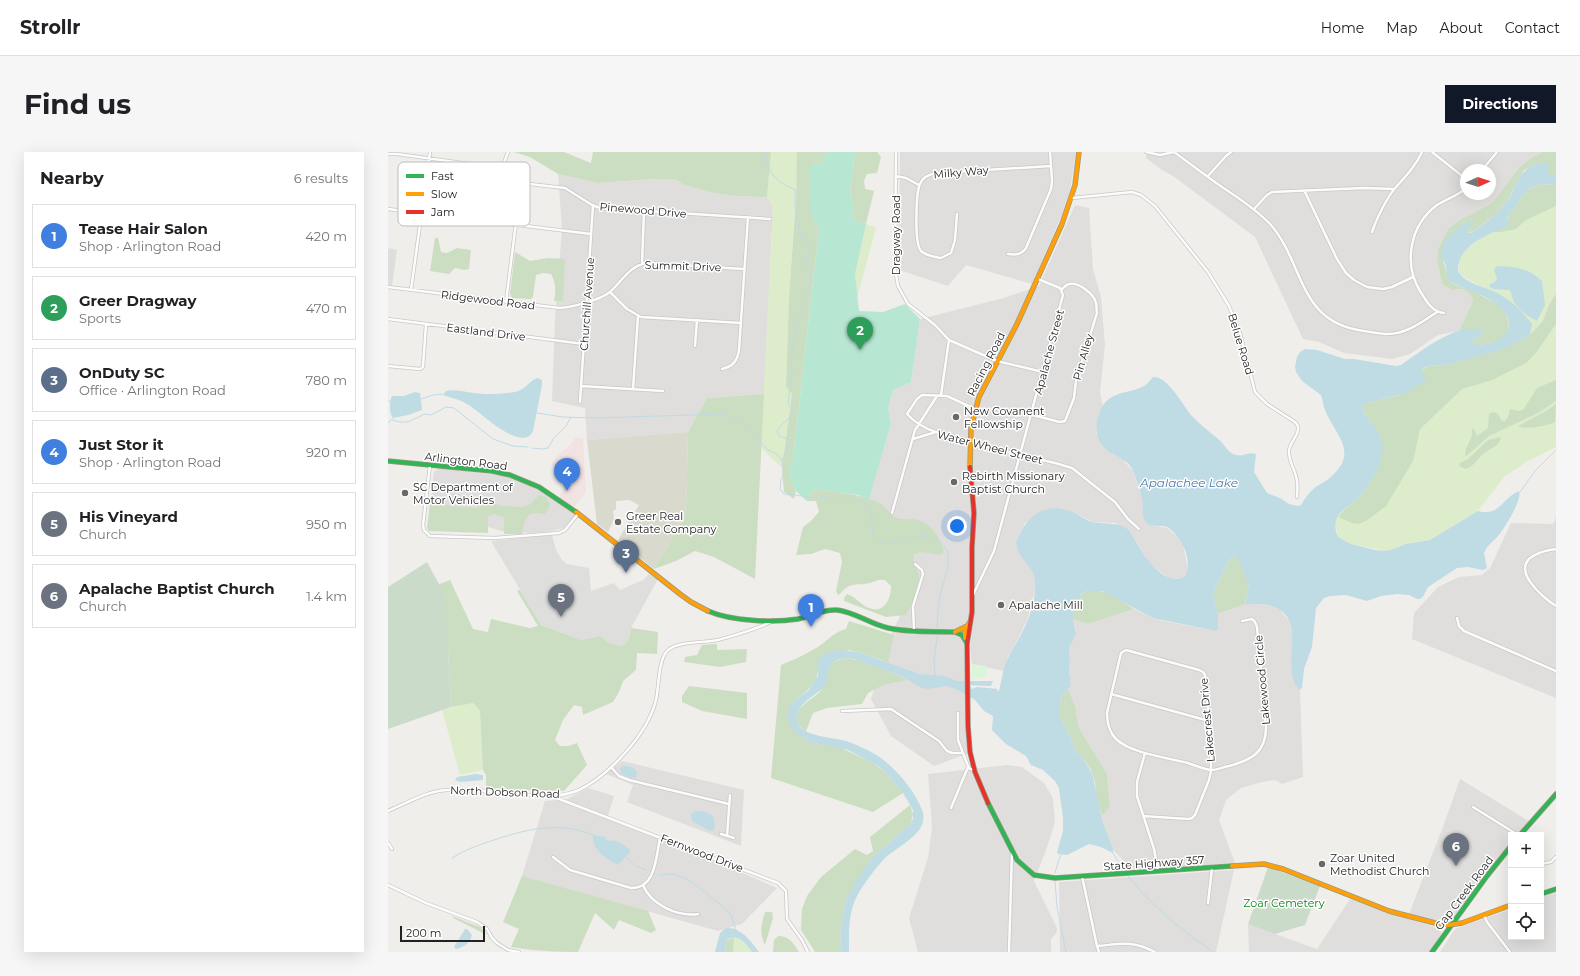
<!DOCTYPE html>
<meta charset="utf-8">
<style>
body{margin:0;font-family:Montserrat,sans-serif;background:#f6f6f6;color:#202124}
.controls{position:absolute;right:12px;bottom:12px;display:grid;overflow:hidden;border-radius:0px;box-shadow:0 4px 16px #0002}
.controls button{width:36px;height:36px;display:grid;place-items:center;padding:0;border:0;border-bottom:1px solid #e0e0e0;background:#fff;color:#202124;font:20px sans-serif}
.compass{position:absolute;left:1072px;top:12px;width:36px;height:36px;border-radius:50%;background:#fff;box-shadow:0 4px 16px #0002;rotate:87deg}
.scale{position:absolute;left:12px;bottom:10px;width:85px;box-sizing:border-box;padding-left:4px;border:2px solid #222;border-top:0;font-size:11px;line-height:14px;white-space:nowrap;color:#222;-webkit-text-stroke:3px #fff;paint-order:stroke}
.you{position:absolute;left:569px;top:374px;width:14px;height:14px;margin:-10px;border:3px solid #fff;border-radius:50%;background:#1a73e8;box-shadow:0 0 0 6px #1a73e833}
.badge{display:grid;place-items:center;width:26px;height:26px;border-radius:50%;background:#111827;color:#fff;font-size:13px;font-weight:700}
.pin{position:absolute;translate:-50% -33px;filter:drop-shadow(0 1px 2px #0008)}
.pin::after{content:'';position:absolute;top:21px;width:14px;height:12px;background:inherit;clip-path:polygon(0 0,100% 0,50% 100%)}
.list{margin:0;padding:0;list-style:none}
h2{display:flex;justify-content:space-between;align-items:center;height:52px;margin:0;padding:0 16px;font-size:17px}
h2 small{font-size:13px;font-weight:400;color:#757577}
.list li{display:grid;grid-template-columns:26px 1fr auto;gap:12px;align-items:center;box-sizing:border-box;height:64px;margin:0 8px 8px;padding:0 8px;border:1px solid #e0e0e0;border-radius:0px}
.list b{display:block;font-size:15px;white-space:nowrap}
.list p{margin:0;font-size:13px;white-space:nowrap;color:#757577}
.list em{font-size:13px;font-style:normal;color:#757577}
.icon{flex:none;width:22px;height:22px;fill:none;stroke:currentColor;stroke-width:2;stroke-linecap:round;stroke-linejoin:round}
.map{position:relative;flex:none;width:1168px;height:800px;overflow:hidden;border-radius:0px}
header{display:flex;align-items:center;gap:24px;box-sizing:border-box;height:56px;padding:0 20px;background:#fff;border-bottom:1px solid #e0e0e0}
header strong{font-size:19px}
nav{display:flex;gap:22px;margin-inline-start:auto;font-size:14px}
.intro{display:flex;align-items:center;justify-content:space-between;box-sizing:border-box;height:96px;padding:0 24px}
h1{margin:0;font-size:28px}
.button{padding:10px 18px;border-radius:0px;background:#111827;color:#fff;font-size:14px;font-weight:700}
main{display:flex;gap:24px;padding:0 24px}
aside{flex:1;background:#fff;border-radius:0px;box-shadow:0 4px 16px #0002}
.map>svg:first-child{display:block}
.residential{fill:#dfdedc;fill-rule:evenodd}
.commercial{fill:#f1e3e1}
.religious{fill:#dededc}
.construction{fill:#d9d9cd}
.grass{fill:#ddeccb}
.forest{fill:#cbdec1}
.cemetery{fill:#cadbca}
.park{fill:#daf5da}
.pitch{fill:#b7e6d2}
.water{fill:#bfdbe3}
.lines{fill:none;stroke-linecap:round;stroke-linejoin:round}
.stream{stroke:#bfdbe3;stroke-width:1}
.street-casing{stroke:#c9c8c7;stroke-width:4}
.fast-casing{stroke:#999a82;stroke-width:5.5}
.slow-casing{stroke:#999a82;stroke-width:5.5}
.jam-casing{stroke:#999a82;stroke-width:5.5}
.street{stroke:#fdfcfc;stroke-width:2.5}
.fast{stroke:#30b455;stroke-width:4}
.slow{stroke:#ff9f0a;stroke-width:4}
.jam{stroke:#e5322d;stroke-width:4}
.poi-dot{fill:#6a6968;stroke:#fff;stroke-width:1.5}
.labels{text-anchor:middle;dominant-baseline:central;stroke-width:3;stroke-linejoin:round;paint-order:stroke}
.street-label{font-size:11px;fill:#222;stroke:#fff}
.poi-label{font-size:11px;fill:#222;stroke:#fff;text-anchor:start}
.park-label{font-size:11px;fill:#0c8416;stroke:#fff}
.water-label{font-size:12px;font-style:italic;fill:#4a7aab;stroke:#fff}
.key{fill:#fff;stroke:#bdbdbd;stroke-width:1}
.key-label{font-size:11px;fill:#222}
</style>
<header>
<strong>Strollr</strong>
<nav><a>Home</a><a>Map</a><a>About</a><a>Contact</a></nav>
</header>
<div class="intro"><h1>Find us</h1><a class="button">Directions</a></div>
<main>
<aside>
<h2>Nearby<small>6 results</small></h2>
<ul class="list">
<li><span class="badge" style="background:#3f7fe0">1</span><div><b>Tease Hair Salon</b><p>Shop · Arlington Road</p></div><em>420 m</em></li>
<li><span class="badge" style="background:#2e9e5b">2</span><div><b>Greer Dragway</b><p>Sports</p></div><em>470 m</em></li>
<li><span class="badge" style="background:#5c6f8a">3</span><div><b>OnDuty SC</b><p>Office · Arlington Road</p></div><em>780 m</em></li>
<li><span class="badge" style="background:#3f7fe0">4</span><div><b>Just Stor it</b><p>Shop · Arlington Road</p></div><em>920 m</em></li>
<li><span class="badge" style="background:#6b7280">5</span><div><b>His Vineyard</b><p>Church</p></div><em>950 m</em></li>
<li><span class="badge" style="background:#6b7280">6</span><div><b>Apalache Baptist Church</b><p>Church</p></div><em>1.4 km</em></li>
</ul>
</aside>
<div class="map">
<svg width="1168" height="800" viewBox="0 0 1168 800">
<rect width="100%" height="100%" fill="#f0eeeb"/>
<path class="residential" d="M512 0H688L682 38 673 65 644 132 578 113 560 134 511 118Z
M758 0H1155L1143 6 1106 49 1099 54 1073 67 1060 77 1050 97 1049 107 1054 132 1064 138 1075 137 1082 142 1085 149 1071 179 1050 183 1022 202 1004 207 956 201 931 190 915 187 867 85 785 24 774 18 758 6ZM1078 18H1102V42H1078Z
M170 22 210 31 265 27H287L296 33 326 41 348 44 379 45 385 54 376 242 319 246 300 280 199 288 197 256 164 249 167 167 174 77Z
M687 53 701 56 705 117 713 145 717 193 712 241 715 254 710 268 708 281 725 302 735 308 745 319 755 349 756 368 767 374 779 376 792 387 795 393 800 417 796 425 792 426H782L778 424 762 412 742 379 727 371 705 370 682 359 670 357H664L637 371 630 384 628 395 644 418 647 428V438L639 468 628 491 620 504 616 519 584 512 582 496 585 472 580 469 576 498 579 602 546 614 503 584 483 547 504 481 514 460 497 355 481 348 503 271 500 256 505 238 523 230 532 167 612 147 651 134Z
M52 316 111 323 136 330 170 349 188 364 176 376 164 379 145 381 113 379 42 356 46 320Z
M1168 365V546L1024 487 1026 461 1050 435 1071 425 1094 423 1102 416 1123 371 1165 372Z
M857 452H873L886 455 892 458 901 469 905 485 903 519 906 530 912 538 915 625 894 632 887 628 874 630 853 636 838 648 831 668 847 711 744 717 726 699 715 671 714 664 722 655 719 622 691 576 687 553 680 537 683 532 681 519 682 508 681 496 688 478 685 467 700 472 746 457 765 466 776 469 828 479 830 475V462Z
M234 609 356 638 353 694 239 650 245 633 218 622Z
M619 613 634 615 656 631 665 646 667 670 658 698 646 729 669 776V780L663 787V800H530L521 766 540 706 544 675 540 622Z
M1072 627 1141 669 1130 683H1123V691L1109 709 1055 675Z
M200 636 226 644 219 667 327 709 389 736 354 772 330 779 134 724 157 649 179 647Z
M846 718 828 800H672L671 730Z
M1168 741V800H1052L1067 777 1123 757V785H1153V745Z
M962 747 1049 776 1053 780 1054 783 1042 800H861L860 772 929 797Z"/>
<path class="commercial" d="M187 286H195L198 340 185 356 171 345 184 325 171 313 168 316 163 312 169 304 183 292Z"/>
<path class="religious" d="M0 96 9 98 4 134 0 133Z
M164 383 168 398 174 408 179 412 201 416 203 439 226 431 232 438 255 428 261 422 270 427 243 476 242 487 240 490 234 494 221 491 212 484 193 488 153 473 103 389Z
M1055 675 1109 709 1064 768 1059 769H1049L1021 762Z"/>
<path class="construction" d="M300 280 298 362 266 417 230 388 251 353 241 348 228 349V357L225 359 226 367 220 380 209 372 199 288Z"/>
<path class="grass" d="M383 0H409V18L401 145 398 234 404 242 394 316 373 296 385 55 379 45Z
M1168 32V295L1140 309 1117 324 1090 359 1042 388 1018 392 1006 397 997 399 963 392 950 385 947 372 950 365 1117 145C1102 136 1085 133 1072 122 1064 103 1090 88 1104 80Z
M478 72 488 76 469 146 467 122Z
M85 551 89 555 92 559 95 618 72 623 54 558 77 552Z
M346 785C354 787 359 793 364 800H345Z"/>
<path class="forest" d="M126 0H176L203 11 205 0H383L379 45 348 44 326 41 296 33 287 27H265L210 31 170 22 142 5Z
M409 0H441L437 3 433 12 423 11V65L431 76 408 281 405 307 401 316 403 328 408 339 406 347 396 340 394 316 404 242 398 234 401 145 408 45Z
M467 0H489L493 5 489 21 479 22 476 29 477 37 486 39 478 72 464 67 465 55 462 38Z
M1155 0H1168V23H1160L1159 19 1161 15 1150 11 1136 18 1118 51 1106 64 1087 78 1080 81 1079 78 1085 70 1057 92C1055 96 1054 100 1054 104 1054 106 1061 127 1062 129 1066 134 1076 135 1082 138 1091 142 1100 147 1109 152 1122 161 1126 182 1109 189 1102 192 1092 193 1085 192L1083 191 1084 189 1093 184 1095 179 1077 178 1071 179 1085 149 1082 142 1075 137 1064 138 1054 132 1049 107 1050 97 1060 77 1073 67 1099 54 1106 49 1132 15 1143 6Z
M1168 32V54L1138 68 1128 77 1112 80H1104L1118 74 1121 63 1139 38 1150 33Z
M47 86H50L53 100 59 101 69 96 83 98 81 117 76 118 67 116 61 122 42 119Z
M127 100 142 109 160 106 177 107 175 149H166C168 138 168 132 163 122L155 121 148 123 145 145 143 147 124 146 122 142Z
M1168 142V172L1147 202 1138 211 1104 228 1074 237 1032 277 1025 309 998 354 978 369 970 372 964 371 950 365C955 358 962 354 968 348 983 335 1000 304 992 284 988 275 980 267 975 258L974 255 976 252 1011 243 1038 225 1032 222V219L1041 214 1064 212 1118 196 1142 183 1155 169 1161 153Z
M1168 228V249L1150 261 1101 284 1077 305 1078 297 1084 284V277H1086L1089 284 1100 276 1101 262 1104 260 1109 261 1114 269H1117L1120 265 1122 257 1130 259 1135 258 1149 236Z
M376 242 367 427 326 405 307 399 288 409 266 417 298 362 300 280 319 246Z
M1168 252 1167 270C1160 274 1136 278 1130 274L1158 259Z
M1113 285C1111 294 1105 295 1098 300 1090 305 1087 314 1078 317L1071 314 1072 311 1080 307 1100 288Z
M425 337C446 340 479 342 496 354 501 358 502 364 509 366 514 368 519 367 524 367 542 369 552 384 556 400L551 403 534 400 526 402C524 413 530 415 531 424 532 432 523 456 518 463L498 465 456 449V446L459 442C468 445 473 453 481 456 496 462 503 447 503 434L497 428C490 427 488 429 482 431 469 434 462 429 452 442L450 443 448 439 454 410 452 401 437 397 423 402 408 403 415 375 423 369 431 360 428 349H419Z
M151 343 158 345 162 353 157 362 149 361 142 362 136 371 134 382H116V366L106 362 100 364V381L41 379 39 376 42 352 88 356 102 350 114 354 133 355 141 353Z
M847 403C852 409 861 428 861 436 860 442 857 447 857 452L830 462 825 441 842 407Z
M62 428 85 477 100 480 103 467 142 476 150 474 129 439 132 438 153 473 193 488 212 484 221 491 234 494C242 489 242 486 243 476L270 480 269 502 249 501 248 518 235 529 231 540 225 550 195 563 194 555 186 553 175 568 167 588 172 594H180L189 591 199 613 176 639 98 637V623L95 618 92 559 89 555 85 551 63 555 60 498 51 432Z
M706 438 721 441 746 457 700 472 685 467C685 451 688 440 706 438Z
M461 469 506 483 500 510 471 500 460 498 430 518C429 534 414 543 402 552L415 586 421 590 453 596 485 611 497 620 515 641 485 660 383 626 393 513C406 508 418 502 430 495 440 488 446 480 458 477Z
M329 492V498L359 497 358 510 332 515 296 510 297 505 309 503 314 493Z
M459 506C476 509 503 519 518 528L495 533 480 541 474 552 439 556 425 561 418 579C391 561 427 548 434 537 439 529 439 519 443 511L450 508Z
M301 534 359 541V567L314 559 294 550V544Z
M680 537 687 553 691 576 719 622 722 655 714 664 708 643 707 630 703 618 694 605 688 600 682 584 672 565V552L674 543Z
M522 653 525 662 523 671 482 708 458 748 453 771 452 800H427L413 778 414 757 419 744 433 725 467 697 479 703 485 699 482 685Z
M134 724 260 759 268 778 263 781 231 768 226 778 207 761 190 800C167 800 146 799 123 795L131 777 115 770Z
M377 760H384L385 766 377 793C371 781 373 772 377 760Z
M64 764 92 775 99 783 65 766Z
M390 784C402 784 405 791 411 800H385L386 788Z
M346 785 345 800H337L338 789Z"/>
<path class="cemetery" d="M39 410 57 443 63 555 0 577V435Z
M880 715 932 734 917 773 887 782 860 772Z"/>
<path class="park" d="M584 512 599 514 598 525 584 527Z"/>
<path class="pitch" d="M441 0H467L462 38 465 55 464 67 478 72 467 122 471 159 495 160 517 152 532 167 523 230 505 238 500 256 503 271 481 348 470 343 425 337 419 349 408 339 403 328 401 316 405 307 408 281 431 76 423 65 421 31 423 11 433 12 437 3Z"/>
<path class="water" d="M1150 11H1161L1162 13 1159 21 1163 23H1168V32L1150 33 1139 38 1121 63 1119 68 1122 70V72C1104 82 1078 89 1071 110 1070 114 1069 119 1072 122 1079 132 1102 136 1113 143 1125 150 1136 161 1144 172L1142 183 1118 196 1064 212 1041 214 1036 216 1032 220 1038 225V229L1018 241 976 252 974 255 975 258C981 269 991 277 994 290 998 308 981 336 968 348 963 353 954 357 950 364 946 371 947 378 950 385L963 392 987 398 997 399 1006 397 1018 392 1042 388 1090 359C1112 365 1114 346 1131 339 1135 347 1116 377 1110 384 1105 390 1099 393 1096 401L1099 416 1095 418 1080 415 1069 416 1040 435 1035 445 1032 447H1029L1021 443 1009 442 993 444 979 449 958 443 942 444 936 446 928 456 924 495 916 517 914 536 912 538C888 518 926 463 879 453 872 451 864 453 857 452L861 434 852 411 847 403 842 407 825 441 830 462V477L828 479 765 466 714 439H700L693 442 686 452 685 467 688 481 681 496 682 508 681 519 683 532 682 535 674 543 672 552V565L682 584 688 600 694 605 704 621 715 671 725 696V701L713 695 701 692 679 703 670 702 669 700 675 679V666L671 636 667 629 655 618 643 613 638 604 618 592 604 578 605 564 596 559 587 548 568 537 558 534 540 537 534 536 511 523 466 507C457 506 443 506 441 517 439 522 440 527 438 533 430 542 412 550 409 563 405 585 445 585 458 589 469 593 483 599 493 606 509 618 527 639 534 658 543 681 509 694 496 707 487 717 476 731 469 744 460 761 461 781 461 800H452L453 771 458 748 466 732 482 708 523 671 525 667V658L515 641 497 620 490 614 460 598 421 590 415 586 403 576 401 571 400 562 402 552 421 538 427 528 430 524V512L432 506 436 502 452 498 471 500 531 522 556 524 569 529H605L603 534 578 533 582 534 584 537 589 535 610 537 609 539H611C614 528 615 514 621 504 623 499 626 495 629 490 639 473 649 449 647 429 646 414 629 406 628 391 635 369 653 350 679 358 688 360 695 367 704 370 718 373 731 369 742 379 752 396 771 435 796 425 807 411 793 383 779 375 772 372 762 377 757 369 753 364 756 354 754 348 753 341 748 326 745 319 742 310 733 307 725 302 706 292 705 273 714 255 724 237 747 242 759 232 761 230 763 227 765 225 780 224 794 252 803 263 811 272 821 279 830 287 837 292 839 301 848 303 855 305 861 299 868 302L866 320 879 341 892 346 901 352 910 354 913 353C917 346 922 339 929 334 934 331 940 328 944 324 971 299 947 283 937 258 935 254 935 248 933 243L914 229 908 220 907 215 909 205 912 200 917 197 929 198 957 207H966L1008 214 1013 213C1032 200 1071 168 1095 179L1093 184 1084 189 1083 191C1104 198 1135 179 1114 157 1102 144 1078 138 1063 130 1057 124 1060 119 1057 112 1057 110 1055 109 1054 107 1049 89 1070 75 1082 69L1086 70 1079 78 1080 81H1082C1095 74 1108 63 1118 51 1130 35 1128 19 1150 11Z
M1109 114C1128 115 1140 116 1154 129L1157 153 1149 169C1141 165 1131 158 1126 150 1124 147 1124 142 1122 138L1105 137 1102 135 1101 133 1108 129 1109 126 1106 118Z
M150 226 154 228V233L145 279C135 301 95 263 85 256 78 250 66 246 57 244L56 242 58 239C68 237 76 240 86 241 99 243 114 242 127 240 138 238 141 228 150 226Z
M27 240 32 241 34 258 20 263 5 266C1 260 1 251 4 244H16Z
M236 614C241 614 247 615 249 621L248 626 240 625 233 621 232 616Z
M88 622 95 623V628L72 630 67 628 69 625Z
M308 659H314L324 663 327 671 326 678 322 679 304 669 303 662Z
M205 683 218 685V688L222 689C228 687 236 693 242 698V699L239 704 237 703 235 708 230 713C219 707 203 698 205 683Z
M338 776C353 775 363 789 371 800H364C358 792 349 779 338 789L337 800H327L332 781Z
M77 777H79L84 783C82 791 77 795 68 797L66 795Z"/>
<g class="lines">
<path class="stream" d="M378 0C377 21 390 30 407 38V57L413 84 421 96V99L418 108 420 119 423 125V130L409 172 403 207 404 220 400 252 405 260C402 269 391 272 389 280L391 284 400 287 403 290 394 308 396 321 393 328 392 337 396 342C411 343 426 346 441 347 450 348 460 347 468 348 475 348 480 352 482 358 486 367 481 383 490 389 503 399 528 376 549 388 570 400 556 425 552 443 550 454 550 465 549 476
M33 247 45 243 56 242
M0 249H2
M149 261 175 265 209 266 333 262 347 266 353 270 380 298 389 302 394 308
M4 268 12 270H20L37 262 43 263 58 255 66 256 105 287 125 294 140 295
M0 271 5 266
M144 296 154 297 160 296 166 286 178 274 183 265
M1132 340 1147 319 1168 298
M547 524 546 509 549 485
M725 701 736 719
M236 704 248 714 258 718
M64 706C78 697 91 693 106 688 139 677 171 669 205 683
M667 721 671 707 673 703
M270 723 284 722 297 726 316 739 339 758 343 763 348 778
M740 724C764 755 794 778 825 800
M667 729 669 755 678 800"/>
<g class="street-casing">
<path id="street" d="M508 0 507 117 510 134 520 152 547 173 561 188 609 209 655 220
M758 0 772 3 786 0
M786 0C804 13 822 27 840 39 855 49 871 60 883 73 917 113 910 171 976 179 984 180 992 182 1000 182 1018 182 1034 170 1049 160
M1044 0 1078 27
M0 2H9L133 19V31L118 150
M114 16 120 0
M1094 18 1109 0
M508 24 518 26 531 33
M820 24 838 4 843 0
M133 31 177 36 204 53 212 56 382 67
M916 38 949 107 958 121 966 128 979 135 995 137 1004 135 1025 125
M684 46 744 40 753 43 767 54 820 120 841 154 852 181 867 240 879 252 907 270C916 278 903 288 901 298 900 310 908 318 909 329 910 334 909 340 909 345
M0 57 203 82
M866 57 879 43 884 40 976 36 1006 37
M569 62 567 88 563 101 553 106C547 105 538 104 533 99 526 91 528 41 532 32 535 24 542 22 549 21L663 14
M984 80C988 68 999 45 1008 35 1018 24 1027 15 1034 0
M620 102C628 103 633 103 638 96L663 37 664 29 662 0
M254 112 256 58
M0 135 172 156C185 155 212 148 222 140 233 130 241 115 257 111L356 117
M23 138 42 0
M222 140 239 157 253 165 353 171
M1056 161C1044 160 1038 149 1032 139 1015 111 1022 73 1049 53 1058 47 1070 44 1078 36
M0 167 196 192
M307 194 309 168
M0 214 32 217 35 215 38 172
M334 217C345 214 349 210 351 198L360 65
M193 234 275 239
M245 237 250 164
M553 243 561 188
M192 250 205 53
M644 263 672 270 677 269 686 246 688 229 709 161C708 158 709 154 708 151 706 142 691 130 681 132 678 133 676 135 673 138
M548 280C536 276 527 271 519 262L529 247 534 243 559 244 587 257
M525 287 548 280 620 300 667 311 684 316 727 350 740 367 751 377
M42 313 35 373 36 378 42 384 107 386 171 381 177 378 190 362
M504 361 527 278 549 244
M1168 397C1160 398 1154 399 1147 403 1120 416 1155 446 1168 454
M585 443 606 399 675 143 672 136 650 127
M422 464 423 471
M1069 466 1071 474 1076 479 1168 519
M526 479 525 454 535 422 534 418 527 412
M723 542 821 569
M454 559 503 557 551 589 559 599 564 601H574
M570 561V588L580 614 582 617H586
M757 601 749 630V644L766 697 770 719
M223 615 231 624 241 628 341 652
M166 645 390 731 398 739 399 767 414 788 420 800
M1085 655 1130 683
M563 656 580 615
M0 659C19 651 39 639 59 638 86 636 114 641 141 643 159 644 175 645 191 638 222 623 260 581 268 548 271 535 270 507 280 498 291 489 315 491 330 488 348 483 370 477 387 468
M755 664 800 667 804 666 807 663 821 628 823 619V596L817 523 815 520 811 518 738 498 733 501 719 561C719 570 721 580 728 587 742 601 780 606 800 611 806 613 818 618 824 618 829 618 836 615 841 614 863 608 878 601 878 575L869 475 867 470 864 467 854 469
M333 682 346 686
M339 684 342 643
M0 691 4 697
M165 705 182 718 243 736C268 737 268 704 272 686
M1153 712 1163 710 1168 705
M694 724 709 794
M0 733 38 751 89 770 99 777 104 786 109 791 120 798 131 800
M255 733C263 753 290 765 310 762
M820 751 824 716
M1096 763 1099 770 1122 800
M621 800 624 699
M711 800 709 794C734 792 743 788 767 800"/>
</g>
<g class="fast-casing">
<path id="fast" d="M0 309 104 319 122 323 151 335 188 360
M320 459C343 469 385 471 410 467 423 464 435 457 449 458 467 460 482 472 500 476 522 481 545 479 567 480L574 483 579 491
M600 651 629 708 646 723 667 726 844 714
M1132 683 1168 642
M1153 742 1168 737
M1044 800 1099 724 1123 694"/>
</g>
<g class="slow-casing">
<path id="slow" d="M582 315 583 275 591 245 629 172 674 72 687 33 691 0
M188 360 292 442 303 450 320 459
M567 480 579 474
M577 486V480L581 471
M844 714 876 712 895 717 1001 759 1047 771 1061 773 1074 771 1123 753"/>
</g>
<g class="jam-casing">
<path id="jam" d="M582 315 586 361 584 395V460L579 492 580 574 582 600 587 620 600 651"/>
</g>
<use href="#street" class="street"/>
<use href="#fast" class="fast"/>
<use href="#slow" class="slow"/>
<use href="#jam" class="jam"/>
</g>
<g class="poi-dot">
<circle cx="568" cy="265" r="4"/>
<circle cx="566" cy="330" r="4"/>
<circle cx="17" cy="341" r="4"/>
<circle cx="230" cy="370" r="4"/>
<circle cx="613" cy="453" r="4"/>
<circle cx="934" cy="712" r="4"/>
</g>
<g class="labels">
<g class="street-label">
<text transform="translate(573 20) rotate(-5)">Milky Way</text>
<text transform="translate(255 58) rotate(5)">Pinewood Drive</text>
<text transform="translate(508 83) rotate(-90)">Dragway Road</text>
<text transform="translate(295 114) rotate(2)">Summit Drive</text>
<text transform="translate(100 148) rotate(7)">Ridgewood Road</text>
<text transform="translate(199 152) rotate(-86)">Churchill Avenue</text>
<text transform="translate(98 180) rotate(7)">Eastland Drive</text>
<text transform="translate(853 192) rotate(73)">Belue Road</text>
<text transform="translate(661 200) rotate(-75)">Apalache Street</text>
<text transform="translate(695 205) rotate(-74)">Pin Alley</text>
<text transform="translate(598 212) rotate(-63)">Racing Road</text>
<text transform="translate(602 295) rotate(14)">Water Wheel Street</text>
<text transform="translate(78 309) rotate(7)">Arlington Road</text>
<text transform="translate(874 528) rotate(-95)">Lakewood Circle</text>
<text transform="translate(819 568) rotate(-95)">Lakecrest Drive</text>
<text transform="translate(117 640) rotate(2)">North Dobson Road</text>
<text transform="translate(314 701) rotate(21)">Fernwood Drive</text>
<text transform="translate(766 711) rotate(-4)">State Highway 357</text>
<text transform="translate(1076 741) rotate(-53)">Gap Creek Road</text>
</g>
<g class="poi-label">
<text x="576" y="259">New Covanent<tspan x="576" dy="13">Fellowship</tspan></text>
<text x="574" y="324">Rebirth Missionary<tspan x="574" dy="13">Baptist Church</tspan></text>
<text x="25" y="335">SC Department of<tspan x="25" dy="13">Motor Vehicles</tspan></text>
<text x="238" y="364">Greer Real<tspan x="238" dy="13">Estate Company</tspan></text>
<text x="621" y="453">Apalache Mill</text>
<text x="942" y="706">Zoar United<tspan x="942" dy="13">Methodist Church</tspan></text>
</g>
<g class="park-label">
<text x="896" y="751">Zoar Cemetery</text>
</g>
<g class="water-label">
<text x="801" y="330">Apalachee Lake</text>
</g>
</g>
<rect x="10" y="10" width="132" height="64" rx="6" class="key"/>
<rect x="18" y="22" width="18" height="4" fill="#30b455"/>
<rect x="18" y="40" width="18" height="4" fill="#ff9f0a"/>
<rect x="18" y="58" width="18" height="4" fill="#e5322d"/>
<g class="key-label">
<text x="43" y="28">Fast</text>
<text x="43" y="46">Slow</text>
<text x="43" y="64">Jam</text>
</g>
</svg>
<div class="controls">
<button>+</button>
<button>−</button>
<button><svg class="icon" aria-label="locate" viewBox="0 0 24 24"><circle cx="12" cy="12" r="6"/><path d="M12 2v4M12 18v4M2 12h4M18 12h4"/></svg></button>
</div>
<svg class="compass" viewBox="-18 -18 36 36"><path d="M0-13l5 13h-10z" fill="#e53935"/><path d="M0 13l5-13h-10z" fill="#757577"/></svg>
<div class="scale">200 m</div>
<div class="you"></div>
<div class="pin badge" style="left:423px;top:475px;background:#3f7fe0">1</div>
<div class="pin badge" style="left:472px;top:198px;background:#2e9e5b">2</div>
<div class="pin badge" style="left:238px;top:421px;background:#5c6f8a">3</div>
<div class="pin badge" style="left:179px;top:339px;background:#3f7fe0">4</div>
<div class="pin badge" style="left:173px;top:465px;background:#6b7280">5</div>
<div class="pin badge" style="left:1068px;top:714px;background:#6b7280">6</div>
</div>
</main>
